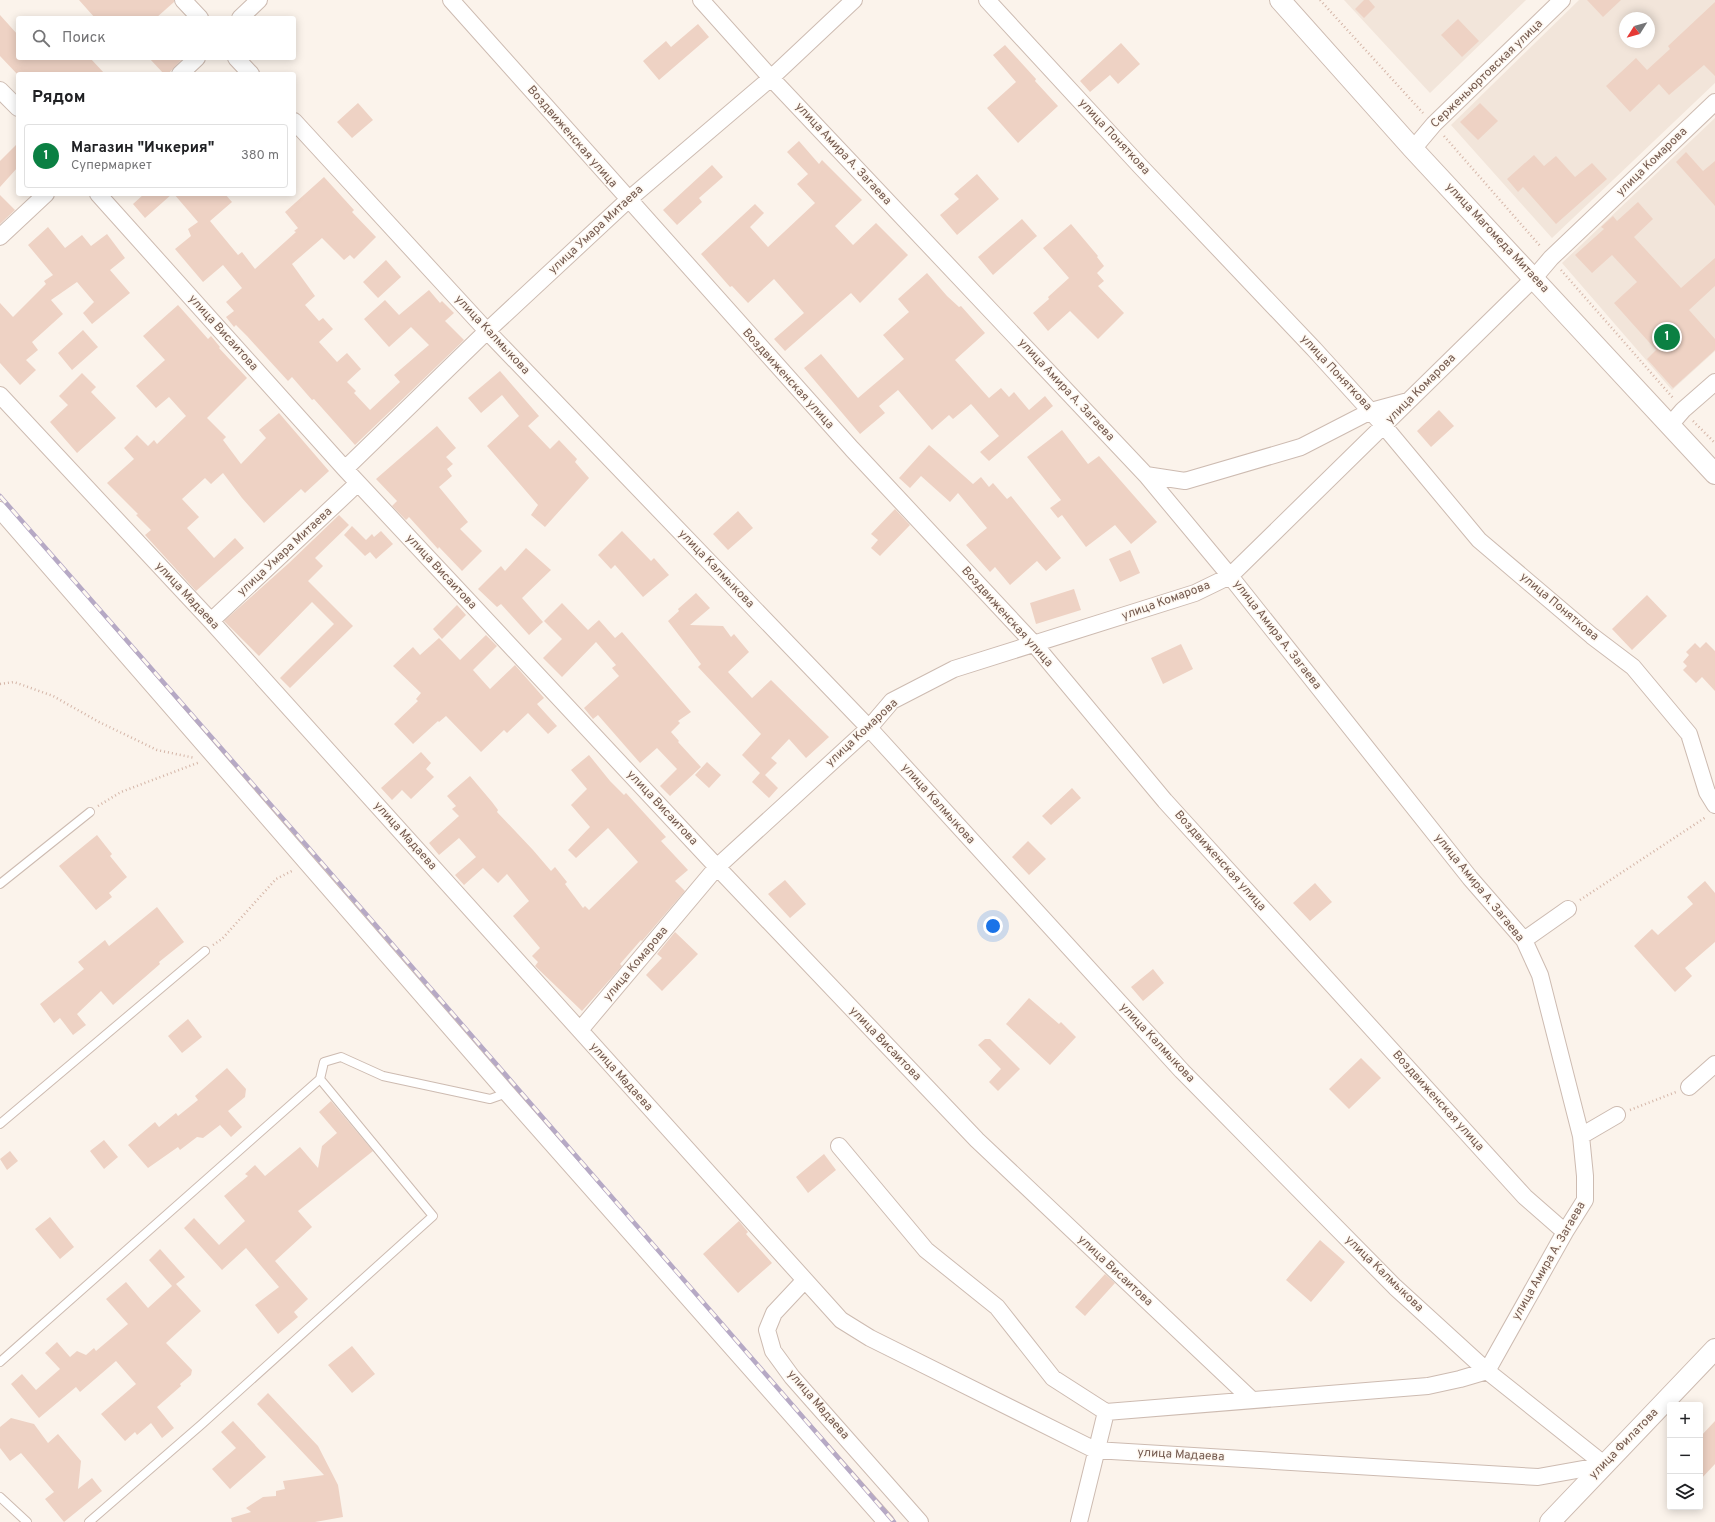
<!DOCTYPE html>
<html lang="ru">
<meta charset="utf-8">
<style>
body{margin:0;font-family:Overpass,sans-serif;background:#f2f2f2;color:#202124}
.controls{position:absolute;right:12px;bottom:12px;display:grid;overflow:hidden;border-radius:4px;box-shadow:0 2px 10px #0003}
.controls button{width:36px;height:36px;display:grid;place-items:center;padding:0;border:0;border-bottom:1px solid #e0e0e0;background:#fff;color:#202124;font:20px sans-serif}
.compass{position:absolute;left:1619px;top:12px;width:36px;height:36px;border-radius:50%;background:#fff;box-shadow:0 2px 10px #0003;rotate:233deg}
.you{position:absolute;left:993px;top:926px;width:14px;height:14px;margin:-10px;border:3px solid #fff;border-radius:50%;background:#1a73e8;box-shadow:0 0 0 6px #1a73e833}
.badge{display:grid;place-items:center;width:26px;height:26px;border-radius:50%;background:#0b8043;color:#fff;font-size:13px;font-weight:700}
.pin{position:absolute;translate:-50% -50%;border:2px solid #fff;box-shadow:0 1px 4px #0006}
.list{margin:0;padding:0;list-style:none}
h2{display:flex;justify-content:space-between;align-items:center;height:52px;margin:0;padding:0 16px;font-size:17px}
h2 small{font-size:13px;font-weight:400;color:#757577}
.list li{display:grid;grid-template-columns:26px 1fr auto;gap:12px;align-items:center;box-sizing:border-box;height:64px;margin:0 8px 8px;padding:0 8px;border:1px solid #e0e0e0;border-radius:4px}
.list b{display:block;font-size:15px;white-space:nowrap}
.list p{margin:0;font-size:13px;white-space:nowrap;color:#757577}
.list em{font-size:13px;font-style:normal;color:#757577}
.icon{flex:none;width:22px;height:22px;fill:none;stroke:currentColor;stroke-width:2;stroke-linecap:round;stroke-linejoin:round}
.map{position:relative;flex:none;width:1715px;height:1522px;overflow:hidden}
.search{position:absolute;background:#fff;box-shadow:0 2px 10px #0003;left:16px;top:16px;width:280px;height:44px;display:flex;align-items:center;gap:10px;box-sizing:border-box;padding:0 14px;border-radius:4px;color:#757577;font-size:15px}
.panel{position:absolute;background:#fff;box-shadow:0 2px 10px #0003;left:16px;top:72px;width:280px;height:124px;border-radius:4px}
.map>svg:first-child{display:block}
.residential{fill:#f2e5da;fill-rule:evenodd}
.building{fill:#eed2c4}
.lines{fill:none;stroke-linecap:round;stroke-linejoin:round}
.service-casing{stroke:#cdbbb1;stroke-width:10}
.minor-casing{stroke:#cdbbb1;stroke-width:18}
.tertiary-casing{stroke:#cdbbb1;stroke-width:22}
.path{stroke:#d4b5a7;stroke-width:2.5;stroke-dasharray:1 3;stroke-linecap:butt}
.service{stroke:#fff;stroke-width:8}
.minor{stroke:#fff;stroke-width:16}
.tertiary{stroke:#fff;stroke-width:20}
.rail-casing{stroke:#b6a9c5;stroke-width:4.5}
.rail{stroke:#fef8f1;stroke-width:3;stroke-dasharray:9;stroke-linecap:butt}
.labels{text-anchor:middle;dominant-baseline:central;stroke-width:3;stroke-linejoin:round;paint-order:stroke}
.street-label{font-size:12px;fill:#745a4f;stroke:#fef8f1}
</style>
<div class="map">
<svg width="1715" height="1522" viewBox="0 0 1715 1522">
<rect width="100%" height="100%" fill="#fbf3eb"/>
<path class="residential" d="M1344 0H1526L1430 93Z
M1579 0H1715V83L1552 238 1451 125ZM1625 18H1649V42H1625Z
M1715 118V351L1672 390 1562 263Z"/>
<path class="building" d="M79 0H174V2L156 18H95Z
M1364 0H1369L1375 7 1364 18 1355 9Z
M1587 0H1621L1603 17Z
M1715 2V76L1704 65 1669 95 1659 84 1630 112 1606 86 1636 58 1647 70 1670 49 1668 46Z
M0 15 18 35V58H90L105 74 18 75 0 56Z
M1458 19 1479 41 1462 57 1441 35Z
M698 24 709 37 659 80 643 61 666 41 671 47Z
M1121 43 1140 64 1118 84 1110 75 1090 92 1080 81Z
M1005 45 1036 79 1035 81 1058 106 1018 143 987 108 1016 82 993 55Z
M149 58H183L168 74H164Z
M358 103 373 120 352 138 337 122Z
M1480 103 1498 121 1478 140 1460 122Z
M799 141 819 164 822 160 862 200 835 226 853 245 876 223 908 255 860 303 851 293 785 351 774 339 804 313 774 279 748 303 732 286 730 287 701 254 755 204 764 213 750 227 768 247 815 203 797 184 808 174 787 152Z
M18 143V167L0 187V161Z
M1686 152 1703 171 1715 161V206L1676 162Z
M1534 155 1544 166 1556 156 1575 177 1592 163 1607 179 1556 224 1523 187 1518 192 1507 179Z
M712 165 723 177 699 198 702 202 677 225 663 210Z
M977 174 999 199 957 235 940 215 959 199 954 194Z
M324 177 354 210 352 212 376 237 354 259 350 255 344 260 322 238 292 264 315 296 305 305 319 321 323 318 333 329 319 342 337 362 347 353 361 369 347 382 356 391 354 393 370 410 400 382 394 375 429 345 411 327 389 347 364 319 385 300 399 315 429 290 440 303 442 301 454 313 445 321 464 340 355 445 314 399 312 400 292 377 288 381 247 336 236 325 234 327 226 317 234 311 226 302 242 288 223 265 203 282 175 249 191 236 188 229 198 222 174 194H225L232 202 210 221 238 255 242 252 255 269 296 232 294 231 298 228 285 212Z
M144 194H172L145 218 133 204Z
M0 195 15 210 0 224Z
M1638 202 1653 219 1634 237 1681 288 1715 258V286L1689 310 1715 339V350L1673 388 1647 359 1656 350 1614 303 1637 282 1612 255 1592 273 1575 255 1604 229 1601 227 1613 216 1617 221Z
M1022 219 1037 236 993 275 978 257Z
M1071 224 1098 256 1097 257 1104 266 1097 273 1104 281 1098 286 1124 313 1098 339 1070 311 1048 331 1033 313 1049 299 1048 297 1069 278 1043 248Z
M48 227 65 248 82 235 91 246 107 234 125 258 110 270 130 293 92 324 83 313 94 302 77 282 51 300 63 314 32 342 38 350 26 360 36 370 20 385 0 363V303L13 317 46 284 44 281 53 275 28 245Z
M386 260 401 277 378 298 363 282Z
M927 273 947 296 959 307 961 306 985 333 955 360 989 398 1001 388 1009 397 1014 392 1029 410 1045 396 1053 406 989 461 980 452 999 436 971 404 953 419 949 415 932 430 898 390 879 406 885 413 860 434 804 368 821 354 858 398 904 359 883 335 909 312 898 299Z
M178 305 208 339 211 336 220 347 219 348 247 378 207 418 226 437 223 440 241 464 266 438 259 430 279 413 329 471 305 493 301 489 264 523 242 498 223 473 211 484 205 478 182 499 199 517 187 528 214 558 235 538 244 548 196 591 145 535 151 530 136 515 138 514 107 483 134 459 124 448 137 435 148 446 154 440 157 444 186 416 169 397 156 408 136 386 165 360 143 336Z
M83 330 98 347 72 370 58 353Z
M500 371 539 416 528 426 550 449 559 440 577 459 575 462 589 478 545 527 531 515 538 505 487 446 519 416 502 395 481 413 468 398Z
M82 373 96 387 91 392 116 418 77 453 50 422 68 405 59 396Z
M1439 410 1454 426 1431 447 1417 431Z
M437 426 456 448 446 457 453 464 447 469 452 476 439 487 468 522 460 529 482 551 462 571 439 547 438 549 409 517 406 520 392 506 397 501 376 479Z
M1062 430 1088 464 1099 456 1157 522 1131 544 1115 525 1086 547 1062 515 1058 518 1050 508 1061 500 1027 457Z
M929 445 973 484 981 477 989 487 993 483 1007 499 1011 496 1061 558 1046 571 1037 561 1010 585 995 567 990 572 966 545 987 528 958 493 950 502 921 476 910 488 899 478Z
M895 509 910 525 880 556 871 548 878 540 871 534Z
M738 511 753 528 728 550 713 534Z
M339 515 349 525 315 558 323 566 308 581 353 626 290 688 280 678 334 624 312 602 259 656 224 621 289 563Z
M352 526 366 540 372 534 374 537 381 531 393 544 376 559 370 552 365 556 344 535Z
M622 531 651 561 654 558 669 575 643 597 615 565 611 569 598 555Z
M526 548 551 570 522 598 543 622 529 635 501 604 497 607 478 589 501 566 505 571Z
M1130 550 1140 573 1120 582 1109 559Z
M1074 589 1081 610 1036 624 1030 603Z
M696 593 710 608 690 625 723 626 731 637 734 634 749 652 728 672 752 698 771 680 829 737 806 758 789 739 771 758 777 763 765 775 778 788 769 798 752 782 760 773 742 755 761 734 698 667 701 664 668 621 679 611 678 609Z
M1647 595 1667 616 1632 650 1612 629Z
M562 603 588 630 599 620 615 638 622 632 691 712 678 721 680 723 671 732 679 741 678 742 701 767 670 796 660 786 677 769 657 748 640 763 598 715 593 719 584 708 619 676 612 668 616 665 596 642 562 677 543 658 562 639 544 621Z
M457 605 466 615 442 639 433 629Z
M486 635 497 646 473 670 490 689 515 665 544 698 537 704 557 726 548 734 528 713 507 733 504 730 481 752 446 716 439 722 438 721 413 744 394 724 418 701 416 699 421 693 393 666 413 647 420 655 439 638 460 660Z
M1706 642 1715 651V691L1702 677 1696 683 1683 670 1687 666 1683 662 1689 655 1686 652 1695 643 1700 648Z
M1181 644 1193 669 1163 684 1151 658Z
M421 752 431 763 426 769 434 777 411 799 402 790 392 800 381 788Z
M589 755 610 781 624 795 626 793 666 837 661 841 688 870 675 881 685 891 642 941 641 940 620 964 622 966 582 1011 535 966 538 962 532 956 540 948 513 916 529 901 507 874 498 883 483 868 464 885 455 875 476 857 459 838 439 855 429 843 459 816 452 809 456 806 447 796 470 776 492 802 498 810 497 812 533 850 551 871 555 867 567 882 565 884 583 908 585 906 589 910 638 862 608 828 576 858 568 850 590 827 571 805 587 789 571 770Z
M707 762 721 775 709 788 695 775Z
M1072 788 1081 798 1051 825 1042 816Z
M97 835 112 854 110 856 127 877 109 893 112 897 96 910 59 866Z
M1028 841 1046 859 1029 875 1012 857Z
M785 880 806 904 790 918 768 894Z
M1705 881 1715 893V942L1685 968 1692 976 1675 992 1634 946 1652 929 1658 935 1693 904 1687 897Z
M1315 883 1332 902 1310 921 1293 903Z
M157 907 184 942 159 962 160 964 113 1005 101 991 77 1014 86 1025 73 1035 60 1018 54 1023 40 1004 84 969 78 962 105 940 109 946Z
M675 932 698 954 662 991 646 975 662 958 657 954Z
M1153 969 1164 983 1143 1001 1131 987Z
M1029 998 1059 1024 1061 1022 1076 1037 1050 1065 1006 1024Z
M188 1019 202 1037 182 1053 168 1036Z
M985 1039H990L1020 1069 998 1091 989 1082 1001 1069 978 1045Z
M1361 1058 1381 1078 1349 1109 1329 1089Z
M227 1068 246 1089 245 1097 228 1111 242 1127 231 1137 220 1125 203 1138 197 1137 180 1150 178 1147 148 1168 128 1145 155 1122 159 1127 176 1113 178 1116 198 1100 195 1096Z
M331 1101 373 1151 298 1211 312 1227 275 1261 308 1299 294 1312 298 1317 278 1334 255 1305 279 1287 246 1248 222 1270 184 1228 194 1218 219 1245 245 1221 224 1196 248 1176 245 1174 255 1165 265 1176 300 1147 318 1168 322 1146 337 1133 319 1112Z
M104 1140 118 1157 104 1169 90 1151Z
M10 1151 18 1161 7 1170 0 1159Z
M824 1154 836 1170 808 1193 796 1177Z
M50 1217 74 1247 60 1259 35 1229Z
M739 1221 748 1232 746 1234 772 1263 738 1293 703 1254Z
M1320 1240 1345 1262 1311 1302 1286 1280Z
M160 1249 185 1277 176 1284 201 1311 166 1343 192 1370 191 1375 180 1384 181 1386 157 1407 174 1428 162 1438 151 1423 137 1435 135 1432 125 1441 101 1414 136 1384 116 1361 80 1392 76 1387 39 1418 11 1384 22 1374 36 1390 60 1369 45 1353 57 1342 70 1357 77 1351 86 1355 94 1348 96 1351 128 1324 106 1299 126 1282 148 1308 172 1286 149 1260Z
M1105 1274 1115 1283 1085 1316 1075 1307Z
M352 1346 375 1374 352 1393 328 1365Z
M268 1393 318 1446 338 1485 343 1517 315 1522H232L231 1518 251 1512 246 1508 263 1497 276 1496V1491L285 1489 283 1481 324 1475 257 1404Z
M11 1418 34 1424 48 1443 58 1434 81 1461 78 1489 92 1478 102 1491 64 1522 45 1499 54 1492 21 1453 10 1461 0 1448V1427Z
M233 1421 266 1457 230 1489 212 1469 236 1448 221 1432Z
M1715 1421V1464L1700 1480V1437Z"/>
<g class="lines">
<g class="service-casing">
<path id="service" d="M0 884 90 812
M0 1124 205 951
M0 1362 320 1079 324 1062 341 1057 383 1076 490 1099 507 1093
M0 1497 27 1522
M89 1522 202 1424 433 1216 320 1079"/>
</g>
<g class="minor-casing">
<path id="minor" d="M183 0 200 18
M451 0 852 449 1035 645 1165 801 1525 1197 1565 1232
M701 0 771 78 1146 475 1230 576 1470 878 1524 940 1540 975 1581 1136 1585 1176V1200L1565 1232 1487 1371 1460 1379 1428 1386 1106 1412 1079 1522
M987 0 1141 167 1314 349 1384 426 1479 540 1592 636 1633 667 1689 734 1707 792 1715 805
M240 18 259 0
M236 58 251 74
M180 74 197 58
M0 90 18 108
M294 121 487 331 869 728 1182 1071 1395 1287 1487 1371 1605 1465
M1413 149 1434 124 1562 0
M98 194 345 469 717 867 977 1140 1251 1399
M0 237 46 194
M0 395 211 621 841 1320 870 1338 1095 1450 1538 1477 1605 1465
M1670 425 1683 410 1715 382
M345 469 487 331 628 200 771 78 854 0
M1146 475 1185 481 1301 447 1371 411 1408 401
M0 510 507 1093 886 1522
M211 621 358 483
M1524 940 1568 909
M580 1030 717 867 869 728 892 701 954 669 1195 593 1230 576 1534 278 1551 258 1715 102
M1689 1087 1715 1064
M1581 1136 1617 1115
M839 1146 926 1250 997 1307 1053 1378 1106 1412
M804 1281 774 1313 767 1330 773 1351 792 1377 920 1522"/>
</g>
<g class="tertiary-casing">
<path id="tertiary" d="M1280 0 1413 149 1715 474
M1550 1522 1715 1349"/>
</g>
<path class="path" d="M1320 0 1423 113
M1444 136 1541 247
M1561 270 1674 399
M1693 421 1715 443
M0 684 14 682 53 696 99 722 157 750 195 758
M98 806 121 792 200 762
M1580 900 1706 817
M213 945 222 939 276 879 294 870
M1630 1110 1676 1092"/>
<use href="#service" class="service"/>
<use href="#minor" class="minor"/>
<use href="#tertiary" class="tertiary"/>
<g class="rail-casing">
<path id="rail" d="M0 496 307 846 894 1522"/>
</g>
<use href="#rail" class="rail"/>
</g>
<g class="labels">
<g class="street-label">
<text transform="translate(1487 74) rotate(-44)">Серженьюртовская улица</text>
<text transform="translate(572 137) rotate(49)">Воздвиженская улица</text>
<text transform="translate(1114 137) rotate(47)">улица Поняткова</text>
<text transform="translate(843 154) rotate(47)">улица Амира А. Загаева</text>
<text transform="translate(1652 162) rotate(-44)">улица Комарова</text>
<text transform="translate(596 230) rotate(-43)">улица Умара Митаева</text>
<text transform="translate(1497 238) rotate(47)">улица Магомеда Митаева</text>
<text transform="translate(223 333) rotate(48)">улица Висаитова</text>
<text transform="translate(492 335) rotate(47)">улица Калмыкова</text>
<text transform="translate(1336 373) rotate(47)">улица Поняткова</text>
<text transform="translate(788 379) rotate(48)">Воздвиженская улица</text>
<text transform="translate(1421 389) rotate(-45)">улица Комарова</text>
<text transform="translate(1066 390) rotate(47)">улица Амира А. Загаева</text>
<text transform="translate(285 552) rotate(-43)">улица Умара Митаева</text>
<text transform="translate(716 569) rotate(46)">улица Калмыкова</text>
<text transform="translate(441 572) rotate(47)">улица Висаитова</text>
<text transform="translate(187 596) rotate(47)">улица Мадаева</text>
<text transform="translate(1166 601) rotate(-20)">улица Комарова</text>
<text transform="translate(1559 607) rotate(40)">улица Поняткова</text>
<text transform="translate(1007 617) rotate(48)">Воздвиженская улица</text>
<text transform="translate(1277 635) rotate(52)">улица Амира А. Загаева</text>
<text transform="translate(862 733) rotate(-43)">улица Комарова</text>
<text transform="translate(938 804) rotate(48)">улица Калмыкова</text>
<text transform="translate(662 808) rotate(47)">улица Висаитова</text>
<text transform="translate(405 836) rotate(48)">улица Мадаева</text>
<text transform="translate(1220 861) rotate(48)">Воздвиженская улица</text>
<text transform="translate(1479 888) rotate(51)">улица Амира А. Загаева</text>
<text transform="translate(636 964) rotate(-50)">улица Комарова</text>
<text transform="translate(1157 1043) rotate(47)">улица Калмыкова</text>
<text transform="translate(885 1044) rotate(46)">улица Висаитова</text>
<text transform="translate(621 1077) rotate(48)">улица Мадаева</text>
<text transform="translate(1438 1101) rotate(48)">Воздвиженская улица</text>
<text transform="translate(1549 1261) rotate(-60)">улица Амира А. Загаева</text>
<text transform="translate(1115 1271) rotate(43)">улица Висаитова</text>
<text transform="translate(1384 1274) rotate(44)">улица Калмыкова</text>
<text transform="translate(818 1405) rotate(49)">улица Мадаева</text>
<text transform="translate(1624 1444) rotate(-46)">улица Филатова</text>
<text transform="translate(1181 1455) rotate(3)">улица Мадаева</text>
</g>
</g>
</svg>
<div class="controls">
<button>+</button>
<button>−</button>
<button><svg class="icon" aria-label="layers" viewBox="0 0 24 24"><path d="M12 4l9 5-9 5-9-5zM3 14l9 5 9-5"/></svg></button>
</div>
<svg class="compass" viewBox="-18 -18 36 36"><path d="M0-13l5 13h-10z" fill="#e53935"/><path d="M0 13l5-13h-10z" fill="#757577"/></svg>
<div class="you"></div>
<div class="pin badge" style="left:1667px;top:337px">1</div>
<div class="search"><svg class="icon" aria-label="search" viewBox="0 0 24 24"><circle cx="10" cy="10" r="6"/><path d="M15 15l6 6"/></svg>Поиск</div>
<section class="panel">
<h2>Рядом<small></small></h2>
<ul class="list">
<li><span class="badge">1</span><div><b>Магазин &quot;Ичкерия&quot;</b><p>Супермаркет</p></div><em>380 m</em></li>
</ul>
</section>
</div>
